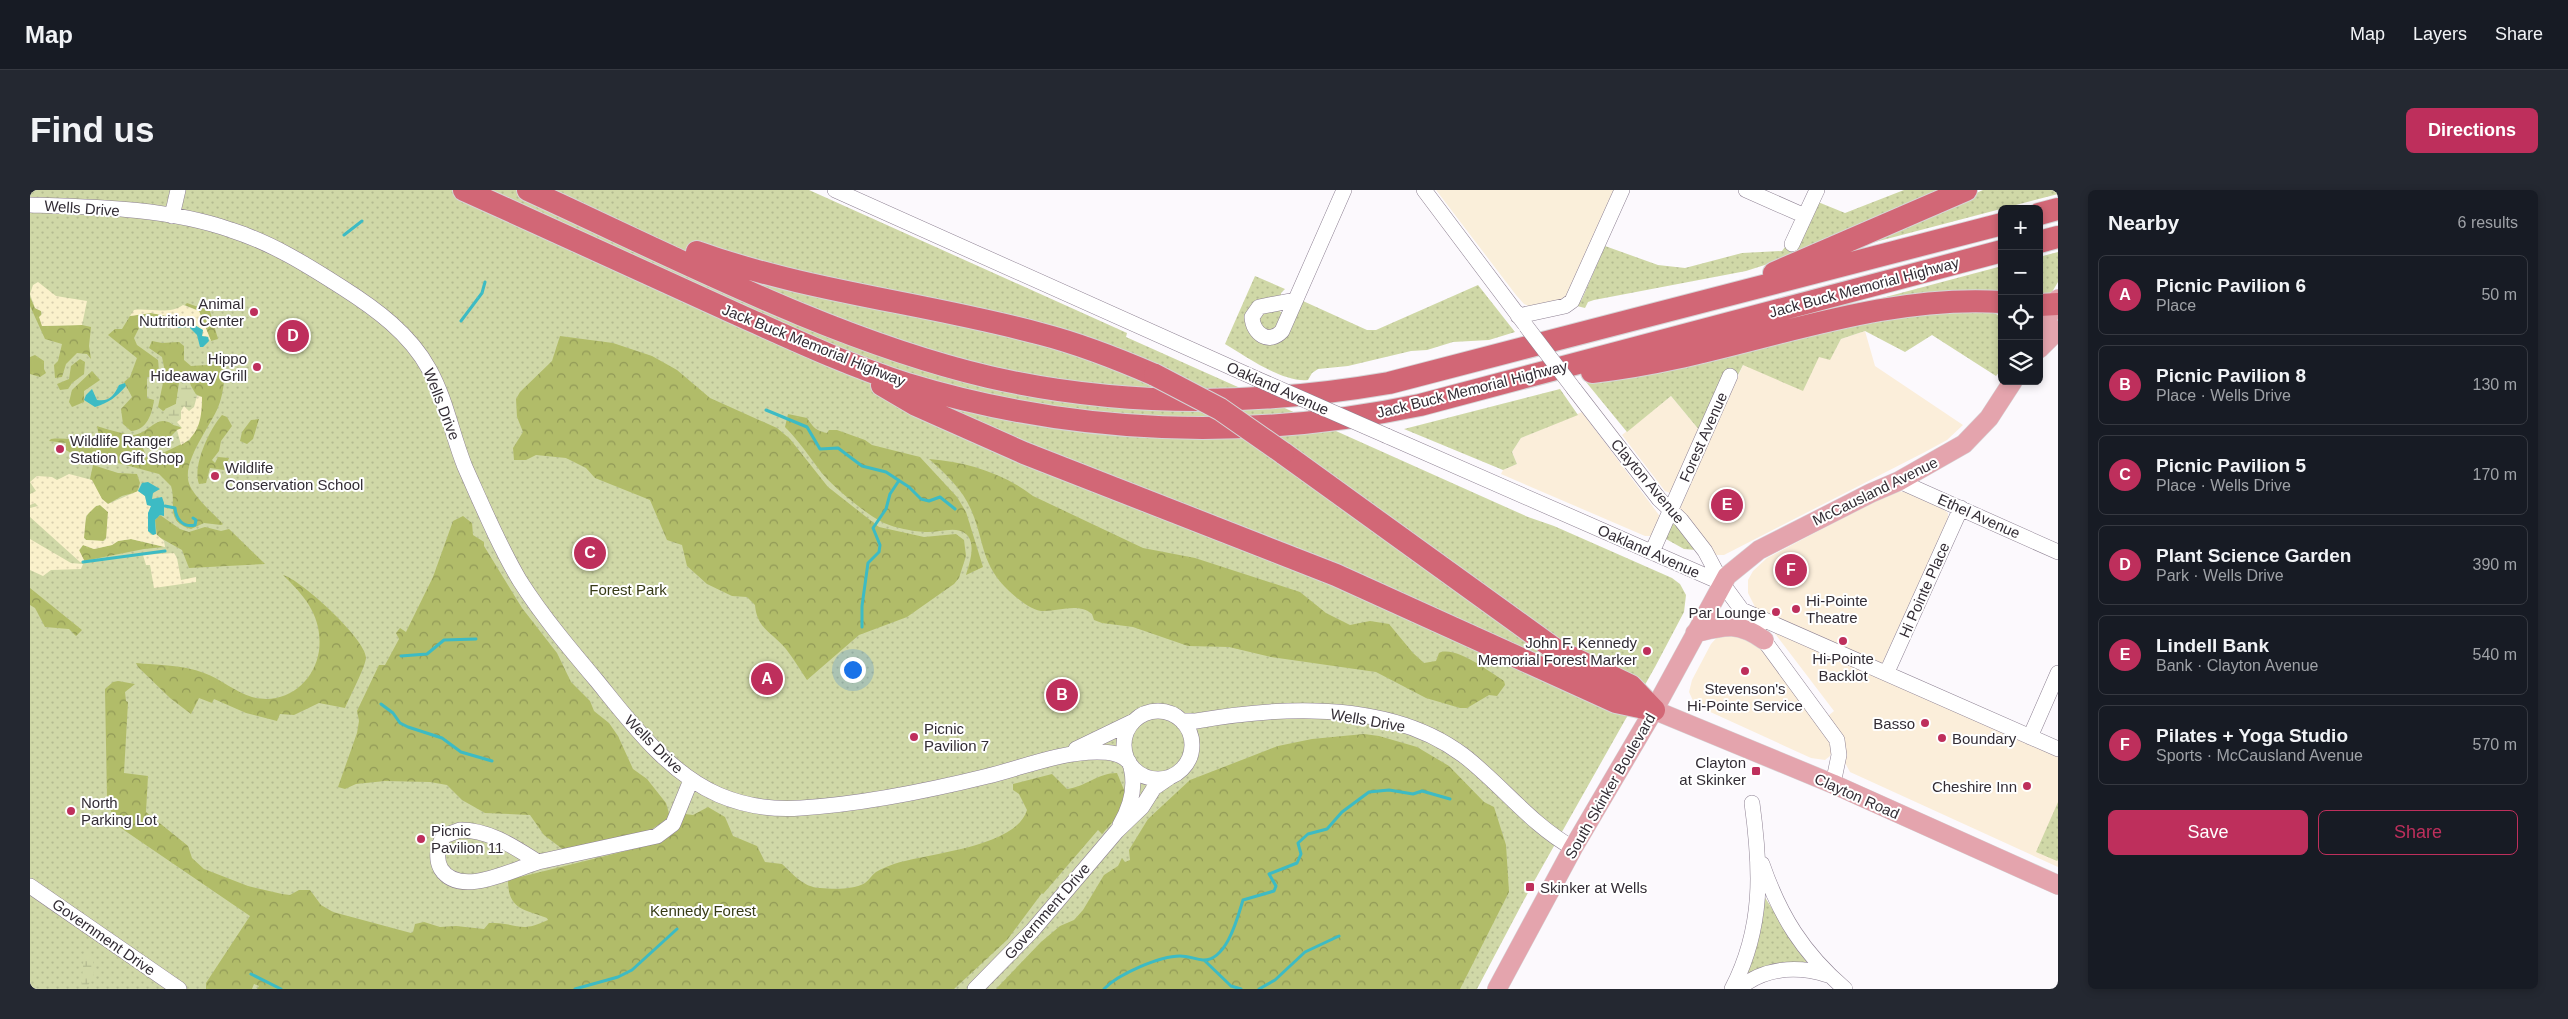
<!DOCTYPE html>
<meta charset="utf-8">
<style>
body{margin:0;font-family:Helvetica,sans-serif;background:#242831;color:#f1f3f6}
.controls{position:absolute;right:15px;top:15px;display:grid;overflow:hidden;border-radius:8px;box-shadow:0 2px 8px #0003}
.controls button{width:45px;height:45px;display:grid;place-items:center;padding:0;border:0;border-bottom:1px solid #363941;background:#171b24;color:#f1f3f6;font:25px sans-serif}
.you{position:absolute;left:822px;top:479px;width:18px;height:18px;margin:-12px;border:4px solid #fff;border-radius:50%;background:#1a73e8;box-shadow:0 0 0 8px #1a73e833}
.badge{display:grid;place-items:center;width:32px;height:32px;border-radius:50%;background:#be2f5c;color:#fff;font-size:16px;font-weight:700}
.pin{position:absolute;translate:-50% -50%;border:2px solid #fff;box-shadow:0 1px 5px #0006}
.list{margin:0;padding:0;list-style:none}
h2{display:flex;justify-content:space-between;align-items:center;height:65px;margin:0;padding:0 20px;font-size:21px}
h2 small{font-size:16px;font-weight:400;color:#9ea1a6}
.list li{display:grid;grid-template-columns:32px 1fr auto;gap:15px;align-items:center;box-sizing:border-box;height:80px;margin:0 10px 10px;padding:0 10px;border:1px solid #363941;border-radius:8px}
.list b{display:block;font-size:19px;white-space:nowrap}
.list p{margin:0;font-size:16px;white-space:nowrap;color:#9ea1a6}
.list em{font-size:16px;font-style:normal;color:#9ea1a6}
.actions{display:flex;gap:10px;padding:15px 20px}
.actions a{flex:1;padding:11px 0;border:1px solid #be2f5c;border-radius:8px;text-align:center;font-size:18px;color:#be2f5c}
.actions .main{background:#be2f5c;color:#fff}
.icon{flex:none;width:28px;height:28px;fill:none;stroke:currentColor;stroke-width:2;stroke-linecap:round;stroke-linejoin:round}
.map{position:relative;flex:none;width:2028px;height:799px;overflow:hidden;border-radius:8px}
header{display:flex;align-items:center;gap:30px;box-sizing:border-box;height:70px;padding:0 25px;background:#171b24;border-bottom:1px solid #363941}
header strong{font-size:24px}
nav{display:flex;gap:28px;margin-inline-start:auto;font-size:18px}
.intro{display:flex;align-items:center;justify-content:space-between;box-sizing:border-box;height:120px;padding:0 30px}
h1{margin:0;font-size:35px}
.button{padding:12px 22px;border-radius:8px;background:#be2f5c;color:#fff;font-size:18px;font-weight:700}
main{display:flex;gap:30px;padding:0 30px}
aside{flex:1;background:#171b24;border-radius:8px;box-shadow:0 2px 8px #0003}
.map>svg:first-child{display:block}
.commercial{fill:#fbeeda}
.education{fill:#faefda}
.green{fill:url(#green-dots)}
.forest{fill:url(#forest-crowns)}
.wetland{fill:url(#wetland-marsh)}
.sand{fill:url(#sand-dots);fill-rule:evenodd}
.water{fill:#3dbbc4}
.lines{fill:none;stroke-linecap:round;stroke-linejoin:round}
.stream{stroke:#3dbbc4;stroke-width:3}
.minor-casing{stroke:#8d8092;stroke-width:16}
.major-casing{stroke:#d6d5d7;stroke-width:20}
.highway-casing{stroke:#d6d5d7;stroke-width:24}
.minor{stroke:#fff;stroke-width:15}
.major{stroke:#e4a4ad;stroke-width:19}
.highway{stroke:#d26776;stroke-width:22}
.minor-bridge-casing{stroke:#8d8092;stroke-width:16;stroke-linecap:butt}
.highway-bridge-casing{stroke:#d6d5d7;stroke-width:24;stroke-linecap:butt}
.minor-bridge{stroke:#fff;stroke-width:15}
.highway-bridge{stroke:#d26776;stroke-width:22}
.poi-dot{fill:#be2f5c;stroke:#fff;stroke-width:2}
.labels{text-anchor:middle;dominant-baseline:central;stroke-width:4;stroke-linejoin:round;paint-order:stroke}
.street-label{font-size:15px;fill:#332d35;stroke:#fff}
.poi-label{font-size:15px;fill:#332d35;stroke:#fff;text-anchor:start}
.park-label{font-size:15px;fill:#373b17;stroke:#fff}
</style>
<header>
<strong>Map</strong>
<nav><a>Map</a><a>Layers</a><a>Share</a></nav>
</header>
<div class="intro"><h1>Find us</h1><a class="button">Directions</a></div>
<main>
<div class="map">
<svg width="2028" height="799" viewBox="0 0 2028 799">
<defs>
<pattern id="green-dots" width="8" height="8" patternUnits="userSpaceOnUse" patternTransform="scale(1.25)"><rect width="8" height="8" fill="#d0d8a7"/><path d="M2 2h.1M6 6h.1" fill="none" stroke="#b3ba90" stroke-width="1.8" stroke-linecap="round"/></pattern>
<pattern id="forest-crowns" width="20" height="18" patternUnits="userSpaceOnUse" patternTransform="scale(1.25)"><rect width="20" height="18" fill="#b1bc69"/><path d="M2 6a3 3 0 1 1 6 0M12 15a3 3 0 1 1 6 0" fill="none" stroke="#919957"/></pattern>
<pattern id="wetland-marsh" width="20" height="14" patternUnits="userSpaceOnUse" patternTransform="scale(1.25)"><rect width="20" height="14" fill="#d0d8a7"/><path d="M1 5h8M5 5V1M11 12h8M15 12V8" fill="none" stroke="#b3ba90"/></pattern>
<pattern id="sand-dots" width="8" height="8" patternUnits="userSpaceOnUse" patternTransform="scale(1.25)"><rect width="8" height="8" fill="#faf1cb"/><path d="M2 2h.1M6 6h.1" fill="none" stroke="#d7cfaf" stroke-width="1.8" stroke-linecap="round"/></pattern>
</defs>
<rect width="100%" height="100%" fill="#fcf9fd"/>
<path class="commercial" d="M1835 141 1845 176 1933 235 1917 250 1895 262 1694 365H1685L1650 318 1713 175 1789 166 1800 169 1811 149Z
M1641 206 1670 241 1642 302 1640 303 1635 301 1592 245Z
M1552 222 1629 325 1630 328 1621 346H1615L1471 284 1473 280 1487 274 1482 262 1491 248Z
M1864 301 1875 302 1913 319 1918 323V328L1852 474 1726 419 1718 403V390L1723 381 1737 368Z
M1743 441 2028 563V677L1820 582 1814 571 1798 526 1804 521Z
M1690 444 1723 448 1802 553 1803 559 1800 566 1795 570 1781 568 1665 515 1659 502 1662 490 1681 454Z"/>
<path class="education" d="M1406 0H1587L1537 108 1501 117 1494 114 1486 105Z"/>
<path class="green" d="M0 0H779L1097 143 1096 147 1498 327 1524 336 1642 388 1650 394 1656 405 1654 422 1625 477 1502 695 1447 799H0Z
M1874 0H1916L1741 73 1716 81 1564 110 1558 112 1555 118 1547 116 1552 109 1575 56 1628 75 1655 78 1712 63 1752 61 1788 12 1815 23Z
M1953 0H2028V4L1826 57Z
M2028 62V92L2019 107 2009 110V67Z
M1972 76V106L1853 112 1852 108Z
M1225 86 1255 99 1251 103V108L1218 124C1214 139 1220 147 1234 153L1265 128 1273 111 1337 140H1346L1448 95 1485 142 1459 150 1423 152 1397 160 1381 161 1318 176 1288 179 1282 183 1278 190C1253 193 1217 167 1195 154Z
M1248 120 1254 124 1248 137 1242 141 1232 138 1229 129C1233 121 1239 121 1248 120Z
M1958 120 1972 127V179L1966 186 1902 145 1875 162 1835 141 1811 149 1800 170 1789 167 1773 201 1713 175 1708 185 1697 180 1670 241 1641 206 1597 242 1556 192 1634 180 1817 135 1894 122Z
M1530 199 1548 225 1491 248 1482 262 1487 274 1473 280 1374 239Z
M1643 332 1666 360 1654 359 1636 349Z
M2028 612V670L2027 671 2006 662Z
M1734 706 1777 772 1745 774 1716 784Z"/>
<path class="forest" d="M0 107 5 118 11 121 12 136 52 135 61 137 59 156 61 169 57 164 47 163 36 174 32 187 25 188 24 175 28 171 32 154 15 149 0 116Z
M173 110 177 111 188 149 181 151 169 121 155 115 157 113 171 118Z
M121 123 137 126 138 133 133 136 117 129 112 132 104 148 107 155 128 170C129 177 129 182 125 187H117V208L124 210C122 224 117 240 101 241L93 234 91 219 102 207 94 192 100 187 107 168 78 145 85 139H92L100 126Z
M530 146 583 153 622 166 647 180 680 208 747 238 760 249 798 297 849 337 894 347 926 344 934 350 936 366 929 388 924 394 877 427 829 445 777 490C770 480 764 469 756 459 742 442 727 439 725 415L717 407 702 406 677 394 657 376 652 355 637 350 620 310 565 288 556 278 536 268 506 265 496 270H484L483 258 493 242 487 227 486 209 490 202 522 171Z
M122 151 132 153 149 152 154 156V170L161 176 194 174C195 187 194 199 190 212 183 235 149 272 160 296 167 310 183 323 193 334L191 335 174 333 161 339C134 331 147 314 141 296L129 284 73 269 48 267 36 260V253L19 251 21 249C36 247 50 252 65 250L69 246 67 236C72 238 101 246 104 245 120 243 126 224 142 234 146 237 149 235 152 239L147 240 135 252 132 248 112 256 118 270 160 250 172 207 163 203 159 189 135 182 132 167 119 158Z
M5 165 14 171V179L16 183 10 187 0 184V167Z
M50 169 55 172 54 184 42 193 38 199 30 200 27 194 39 189 41 176Z
M62 181 70 190 54 201V212L42 217 39 212 42 200Z
M134 188H140L149 193 146 214 133 221 128 217Z
M758 224 777 228C783 237 786 241 797 243L799 240H807L835 250 842 255 890 267 927 307 936 322 953 377 936 385C939 374 947 354 936 344 926 335 908 343 895 342 881 341 866 338 854 333 837 325 802 296 791 282 779 266 769 251 755 237Z
M192 225 197 227 202 236 191 251 189 261 182 270 185 273 188 267 199 268 194 280 180 278 176 293 169 294C162 276 180 238 192 225Z
M229 229 223 249 217 254 210 251 212 242 221 230Z
M899 269C937 272 973 283 1003 306L1113 358 1165 368 1270 402 1296 423 1320 435 1340 431 1359 434 1383 463 1394 473 1406 471 1409 463C1425 455 1460 482 1474 491L1475 495 1467 506 1459 505 1437 518H1430L1396 508 1346 482 1241 467 1199 457 1158 456 1103 437 1072 433 1064 430 1062 424C1048 412 1028 422 1011 421 999 419 987 408 979 401 951 374 955 354 942 322 934 301 916 284 899 269Z
M63 275 88 283 107 284 110 293 107 302 92 306 78 314 72 309 60 289Z
M70 315 78 322 77 347 73 351 56 350 54 348C54 334 55 318 70 315Z
M130 325 150 339 159 342 175 337 191 341 199 339 235 374 159 378 152 360 127 346 125 330Z
M433 326 442 333 443 345 454 352V356L492 418 527 463 541 492 560 511 564 521 579 533 588 546 603 579 617 589 636 613 640 627 619 641 535 661 514 645 500 625 455 623 432 610 417 595 400 592 355 591 326 594 315 599 308 597 327 543 329 531 327 521 349 475H355L369 449 366 443 370 438 376 442 403 387 423 331Z
M101 349 134 357 114 359 54 371 49 361 53 355 64 359 82 355 88 351Z
M253 385C270 389 337 450 336 468 335 478 319 508 315 518L289 513 264 525 250 524 247 531 216 523 184 509 182 513 169 508 161 524 140 508 108 477 106 473C128 475 153 475 174 483 191 489 205 502 222 507 255 516 284 493 289 461 293 428 276 407 253 385Z
M0 398 52 440 46 446 39 439 15 437 5 418 0 415Z
M88 491 105 494 95 502 96 511 98 512 94 583 118 586 116 622 158 656 162 668 174 679 218 696 252 704 260 705 269 700H280L291 715 303 722 381 743 383 742 385 734 394 732 410 737 426 736 454 739 459 733H464C491 734 490 743 518 730L517 728C494 719 478 720 478 690L632 652 648 640 655 624 663 625 678 617 695 627 703 646 727 656 735 672 752 674C764 685 773 697 790 698 803 699 824 700 835 693 839 690 842 685 846 682 851 679 858 676 864 674 896 663 986 658 997 620L989 604 983 600V594L1022 584 1037 599C1055 597 1068 583 1087 583L1097 607 1086 628 1072 644 1068 640 1013 704 1012 703 977 750 924 799H227L229 796 224 794 222 799H176V793L220 726 85 634 77 608 75 499 83 492Z
M1334 544 1349 546 1387 557 1419 576 1454 612 1464 617 1476 655 1479 702 1430 799H966L1011 752 1030 736 1044 730 1053 720 1074 685 1088 676 1092 668 1095 672 1100 670 1099 660 1118 629 1160 590 1248 556 1282 549Z"/>
<path class="wetland" d="M149 195 161 196 167 206 163 218 159 221 152 219 151 229 147 233 151 236 140 232 135 219 146 214Z
M58 762 63 771 64 785 56 799H51L54 766Z"/>
<path class="sand" d="M8 92 26 106 57 111 52 135 12 136 9 127 12 124 11 121 5 118 0 104 3 95Z
M153 115 169 121 181 151 176 146 172 147 173 140 160 134 154 127H150L148 133 144 128 140 133 147 138 141 139 137 126 121 123 100 126 104 120C120 118 139 125 153 115Z
M167 206 172 207C172 226 170 245 151 255L147 240 152 238 147 232 151 229V221L154 216 159 221 164 217Z
M39 284 62 290 72 309 78 314 108 301 115 306 117 315 121 316 118 324V341L121 345 126 344 134 351 135 357 101 349 88 351 82 355 64 359 53 355 49 360 54 370 53 373 50 372 0 327V318L8 316 5 313 0 315V304L6 301 0 292 7 286 22 287 27 290ZM70 315 78 322 76 349 74 351 56 350 54 348 56 326 66 316Z
M0 349 41 373 53 374 51 379 21 380 13 386 0 380Z
M144 363 147 368 151 390 166 387V392L124 398 120 375H116L113 365Z"/>
<path class="water" d="M143 127 148 133 152 127C160 131 165 136 173 140L172 146 178 147 179 151 173 157H170L167 145 159 137 148 138 140 133Z
M95 193 96 196C85 208 80 212 65 217L54 210 56 205 62 199 67 210C80 212 84 205 89 195Z
M118 292 130 299 123 303 122 309 132 307 134 313V326L130 325 125 330 126 344 123 345 118 341V323L121 316 117 315 115 306 108 301 112 293Z"/>
<g class="lines">
<path class="stream" d="M314 45 332 31
M431 131 452 103 455 92
M736 220 777 237 790 259 808 258 832 276 856 282 879 297 891 309 899 311 910 307 925 319
M135 316 145 318C146 329 153 338 165 335L166 330 163 328
M53 372 135 361
M832 437V416L838 373 849 362 850 355 843 338 856 319 860 304 868 292
M371 466 397 464 414 450 446 449
M351 514 363 523 370 533 378 537 412 548 431 562 462 571
M1174 770 1201 796 1211 799
M221 784 251 799
M545 799 588 787 602 780 647 739
M1074 799C1088 784 1130 766 1150 766 1158 766 1165 769 1173 770 1197 771 1208 726 1213 710L1244 701 1246 696 1239 684 1267 673 1271 664 1268 653 1278 644 1297 639 1312 622 1339 602 1359 600 1383 604 1392 601 1420 609
M1229 799 1245 790 1275 762 1309 746"/>
<g class="minor-casing">
<path id="minor" d="M805 0 1227 189
M1394 0 1494 133
M1716 0 1775 26
M0 15C66 17 138 18 201 40 242 53 277 75 313 98 346 119 380 144 399 179 416 209 422 245 435 277 452 315 469 356 490 391 513 427 540 459 567 491 601 533 638 583 689 605 715 616 743 620 771 618 834 614 897 601 958 586 994 577 1030 562 1067 562 1079 562 1091 563 1099 572
M142 26 148 0
M1762 54 1787 0
M1265 110 1229 117 1222 127C1223 144 1239 155 1252 141L1314 0
M1488 126 1535 116 1542 111 1592 0
M1544 199 1629 309 1651 330 1675 361 1692 393 1807 550 1809 565 1803 594
M1357 246 1692 393
M1869 291 2028 362
M1622 362 1700 186
M1712 420 2028 559
M1857 482 1931 318
M1094 555a34 34 0 1 1 68 0a34 34 0 1 1-68 0Z
M1152 531H1166C1251 516 1360 510 1433 565 1471 594 1500 634 1543 658
M2000 547 2028 483
M1046 559 1104 531
M1090 635C1100 618 1106 597 1101 577
M430 640C460 640 484 657 508 672 481 680 430 708 411 679 405 668 408 655 414 646Z
M508 672 627 646 643 634 661 590
M1732 674C1750 726 1773 763 1815 799
M0 696 149 799
M945 799 1002 741 1087 641 1112 617 1124 598 1140 587
M1702 799C1734 737 1731 679 1722 613
M1708 799C1734 778 1766 775 1798 785"/>
</g>
<g class="major-casing">
<path id="major" d="M2009 143 2028 109
M2009 159 2028 140
M1665 443C1694 436 1707 431 1734 450
M1624 520 1803 594 2028 695
M1467 799 1543 658 1624 520 1697 386 1729 360 1841 303 1869 291 1934 254 1959 228 1983 191"/>
</g>
<g class="highway-casing">
<path id="highway" d="M434 0C523 40 612 81 700 121 758 147 817 175 877 194 1045 245 1219 251 1390 215L1972 61
M498 0C645 67 802 150 959 187 1091 217 1226 216 1359 193L1972 34
M2009 24 2028 19
M2009 52 2028 47
M667 62C778 102 897 113 1011 144 1050 154 1088 169 1125 185
M1744 83 1936 0
M2009 115 2028 114
M1562 182C1700 168 1831 103 1972 112
M852 195 886 215 994 263 1306 385 1586 512 1624 520
M1253 263 1526 460 1601 496 1624 520"/>
</g>
<use href="#minor" class="minor"/>
<use href="#major" class="major"/>
<use href="#highway" class="highway"/>
<g class="minor-bridge-casing">
<path id="minor-bridge" d="M1496 136 1544 199
M1227 189 1357 246"/>
</g>
<g class="highway-bridge-casing">
<path id="highway-bridge" d="M1125 185 1190 219 1253 263"/>
</g>
<use href="#minor-bridge" class="minor-bridge"/>
<use href="#highway-bridge" class="highway-bridge"/>
</g>
<g class="poi-dot">
<circle cx="224" cy="122" r="5"/>
<circle cx="227" cy="177" r="5"/>
<circle cx="30" cy="259" r="5"/>
<circle cx="185" cy="286" r="5"/>
<circle cx="1766" cy="419" r="5"/>
<circle cx="1746" cy="422" r="5"/>
<circle cx="1813" cy="451" r="5"/>
<circle cx="1617" cy="461" r="5"/>
<circle cx="1715" cy="481" r="5"/>
<circle cx="1895" cy="533" r="5"/>
<circle cx="884" cy="547" r="5"/>
<circle cx="1912" cy="548" r="5"/>
<rect x="1721" y="576" width="10" height="10" rx="2.5"/>
<circle cx="1997" cy="596" r="5"/>
<circle cx="41" cy="621" r="5"/>
<circle cx="391" cy="649" r="5"/>
<rect x="1495" y="692" width="10" height="10" rx="2.5"/>
</g>
<g class="labels">
<g class="street-label">
<text transform="translate(52 18) rotate(4)">Wells Drive</text>
<text transform="translate(1834 97) rotate(-15)">Jack Buck Memorial Highway</text>
<text transform="translate(784 155) rotate(22)">Jack Buck Memorial Highway</text>
<text transform="translate(1248 198) rotate(24)">Oakland Avenue</text>
<text transform="translate(1442 199) rotate(-14)">Jack Buck Memorial Highway</text>
<text transform="translate(412 214) rotate(69)">Wells Drive</text>
<text transform="translate(1673 247) rotate(-66)">Forest Avenue</text>
<text transform="translate(1618 291) rotate(50)">Clayton Avenue</text>
<text transform="translate(1845 301) rotate(-26)">McCausland Avenue</text>
<text transform="translate(1949 326) rotate(24)">Ethel Avenue</text>
<text transform="translate(1619 361) rotate(24)">Oakland Avenue</text>
<text transform="translate(1894 400) rotate(-66)">Hi Pointe Place</text>
<text transform="translate(1338 530) rotate(10)">Wells Drive</text>
<text transform="translate(624 554) rotate(45)">Wells Drive</text>
<text transform="translate(1580 596) rotate(-60)">South Skinker Boulevard</text>
<text transform="translate(1827 606) rotate(24)">Clayton Road</text>
<text transform="translate(1017 721) rotate(-49)">Government Drive</text>
<text transform="translate(74 747) rotate(35)">Government Drive</text>
</g>
<g class="poi-label">
<text x="214" y="113" text-anchor="end">Animal<tspan x="214" dy="17">Nutrition Center</tspan></text>
<text x="217" y="168" text-anchor="end">Hippo<tspan x="217" dy="17">Hideaway Grill</tspan></text>
<text x="40" y="250">Wildlife Ranger<tspan x="40" dy="17">Station Gift Shop</tspan></text>
<text x="195" y="277">Wildlife<tspan x="195" dy="17">Conservation School</tspan></text>
<text x="1776" y="410">Hi-Pointe<tspan x="1776" dy="17">Theatre</tspan></text>
<text x="1736" y="422" text-anchor="end">Par Lounge</text>
<text x="1607" y="452" text-anchor="end">John F. Kennedy<tspan x="1607" dy="17">Memorial Forest Marker</tspan></text>
<text x="1813" y="468" text-anchor="middle">Hi-Pointe<tspan x="1813" dy="17">Backlot</tspan></text>
<text x="1715" y="498" text-anchor="middle">Stevenson's<tspan x="1715" dy="17">Hi-Pointe Service</tspan></text>
<text x="1885" y="533" text-anchor="end">Basso</text>
<text x="894" y="538">Picnic<tspan x="894" dy="17">Pavilion 7</tspan></text>
<text x="1922" y="548">Boundary</text>
<text x="1716" y="572" text-anchor="end">Clayton<tspan x="1716" dy="17">at Skinker</tspan></text>
<text x="1987" y="596" text-anchor="end">Cheshire Inn</text>
<text x="51" y="612">North<tspan x="51" dy="17">Parking Lot</tspan></text>
<text x="401" y="640">Picnic<tspan x="401" dy="17">Pavilion 11</tspan></text>
<text x="1510" y="697">Skinker at Wells</text>
</g>
<g class="park-label">
<text x="598" y="399">Forest Park</text>
<text x="673" y="720">Kennedy Forest</text>
</g>
</g>
</svg>
<div class="controls">
<button>+</button>
<button>−</button>
<button><svg class="icon" aria-label="locate" viewBox="0 0 24 24"><circle cx="12" cy="12" r="6"/><path d="M12 2v4M12 18v4M2 12h4M18 12h4"/></svg></button>
<button><svg class="icon" aria-label="layers" viewBox="0 0 24 24"><path d="M12 4l9 5-9 5-9-5zM3 14l9 5 9-5"/></svg></button>
</div>
<div class="you"></div>
<div class="pin badge" style="left:737px;top:489px">A</div>
<div class="pin badge" style="left:1032px;top:505px">B</div>
<div class="pin badge" style="left:560px;top:363px">C</div>
<div class="pin badge" style="left:263px;top:146px">D</div>
<div class="pin badge" style="left:1697px;top:315px">E</div>
<div class="pin badge" style="left:1761px;top:380px">F</div>
</div>
<aside>
<h2>Nearby<small>6 results</small></h2>
<ul class="list">
<li><span class="badge">A</span><div><b>Picnic Pavilion 6</b><p>Place</p></div><em>50 m</em></li>
<li><span class="badge">B</span><div><b>Picnic Pavilion 8</b><p>Place · Wells Drive</p></div><em>130 m</em></li>
<li><span class="badge">C</span><div><b>Picnic Pavilion 5</b><p>Place · Wells Drive</p></div><em>170 m</em></li>
<li><span class="badge">D</span><div><b>Plant Science Garden</b><p>Park · Wells Drive</p></div><em>390 m</em></li>
<li><span class="badge">E</span><div><b>Lindell Bank</b><p>Bank · Clayton Avenue</p></div><em>540 m</em></li>
<li><span class="badge">F</span><div><b>Pilates + Yoga Studio</b><p>Sports · McCausland Avenue</p></div><em>570 m</em></li>
</ul>
<div class="actions"><a class="main">Save</a><a>Share</a></div>
</aside>
</main>
